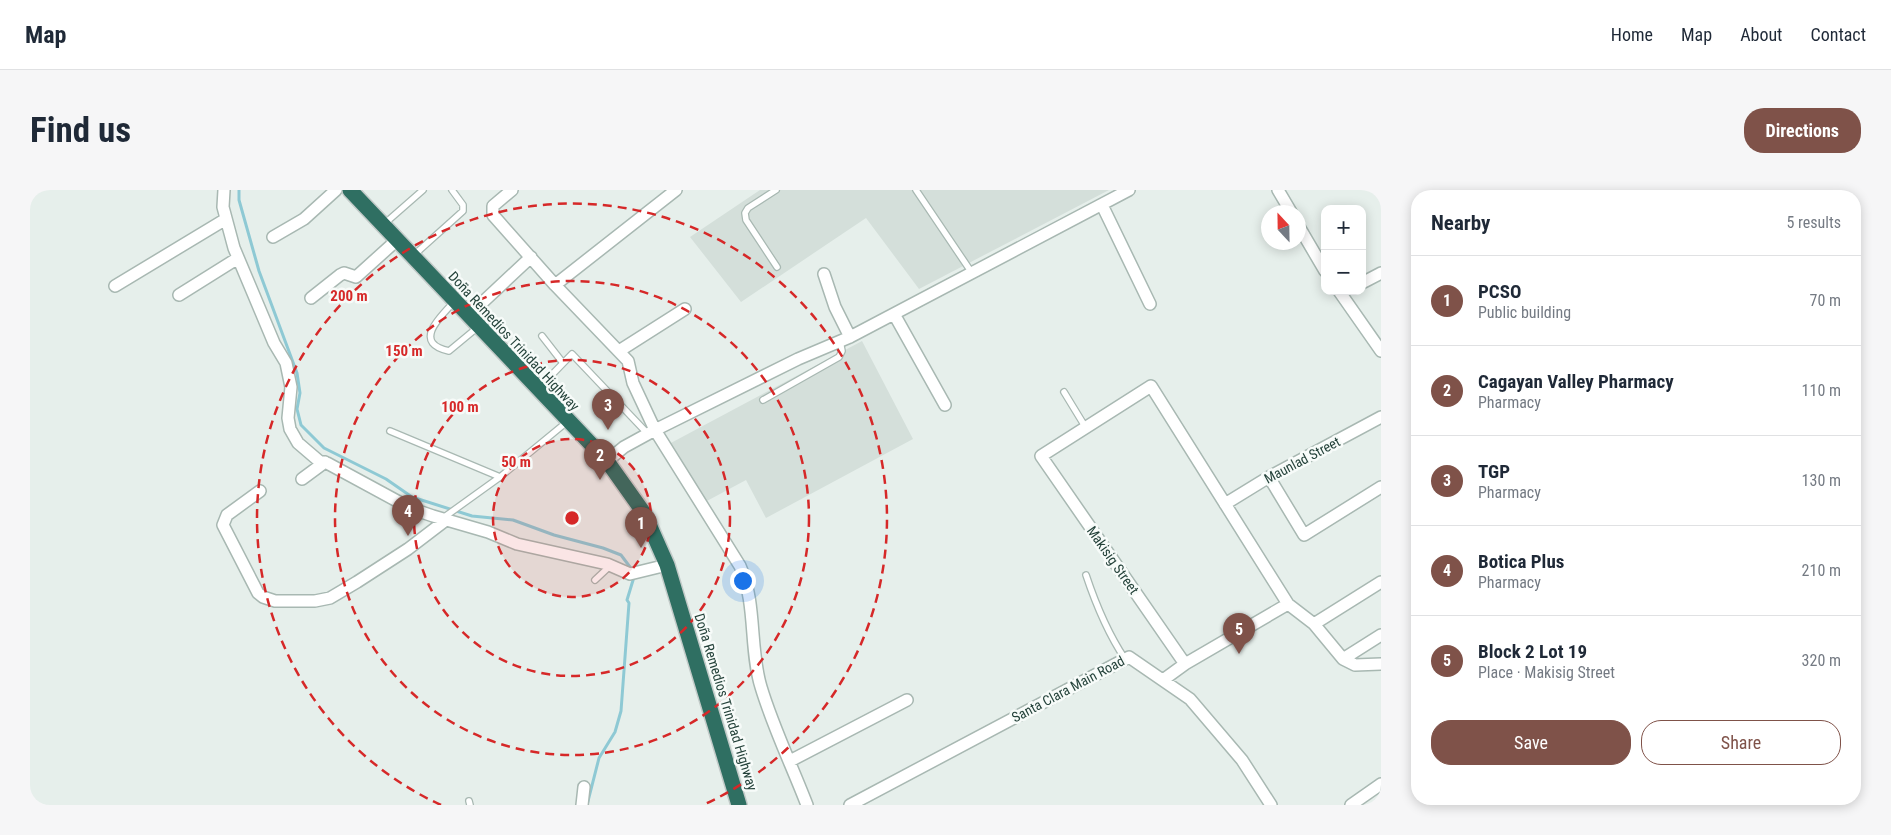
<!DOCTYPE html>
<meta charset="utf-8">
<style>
body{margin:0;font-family:"Roboto Condensed",sans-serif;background:#f6f6f7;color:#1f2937}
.controls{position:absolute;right:15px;top:15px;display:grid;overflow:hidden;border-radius:10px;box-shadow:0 2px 12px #0003}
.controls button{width:45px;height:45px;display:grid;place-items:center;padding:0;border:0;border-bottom:1px solid #e0e1e3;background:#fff;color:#1f2937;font:25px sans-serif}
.compass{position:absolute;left:1231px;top:15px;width:45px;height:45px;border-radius:50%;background:#fff;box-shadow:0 2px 12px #0003;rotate:338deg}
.you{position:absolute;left:712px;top:390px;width:18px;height:18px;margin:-12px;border:4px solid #fff;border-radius:50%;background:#1a73e8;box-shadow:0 0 0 8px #1a73e833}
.badge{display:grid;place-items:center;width:32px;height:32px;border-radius:50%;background:#7f5249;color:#fff;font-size:16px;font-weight:700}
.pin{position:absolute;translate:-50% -41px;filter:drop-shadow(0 1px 2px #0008)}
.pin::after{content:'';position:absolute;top:26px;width:18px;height:15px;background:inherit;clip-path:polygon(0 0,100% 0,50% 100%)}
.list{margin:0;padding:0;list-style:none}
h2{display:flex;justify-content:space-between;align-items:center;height:65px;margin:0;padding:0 20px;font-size:21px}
h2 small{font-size:16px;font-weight:400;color:#747a83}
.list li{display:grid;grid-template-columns:32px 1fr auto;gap:15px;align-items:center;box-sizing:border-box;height:90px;padding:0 20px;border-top:1px solid #e0e1e3}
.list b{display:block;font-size:19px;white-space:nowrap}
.list p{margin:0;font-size:16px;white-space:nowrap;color:#747a83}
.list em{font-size:16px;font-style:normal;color:#747a83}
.actions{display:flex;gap:10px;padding:15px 20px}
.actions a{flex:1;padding:11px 0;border:1px solid #7f5249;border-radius:20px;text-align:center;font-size:18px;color:#7f5249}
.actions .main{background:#7f5249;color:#fff}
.map{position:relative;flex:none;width:1351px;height:615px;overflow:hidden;border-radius:20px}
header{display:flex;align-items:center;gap:30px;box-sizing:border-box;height:70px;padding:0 25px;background:#fff;border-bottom:1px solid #e0e1e3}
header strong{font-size:24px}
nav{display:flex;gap:28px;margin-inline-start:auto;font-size:18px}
.intro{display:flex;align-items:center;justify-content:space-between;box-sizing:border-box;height:120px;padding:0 30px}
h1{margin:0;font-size:35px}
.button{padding:12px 22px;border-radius:20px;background:#7f5249;color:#fff;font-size:18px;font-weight:700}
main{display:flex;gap:30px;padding:0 30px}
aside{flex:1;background:#fff;border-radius:20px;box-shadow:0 2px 12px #0003}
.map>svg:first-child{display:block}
.built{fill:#d4dfda}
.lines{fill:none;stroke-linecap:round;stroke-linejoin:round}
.stream{stroke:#8ec9d4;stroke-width:3}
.lane-casing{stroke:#a8b8b2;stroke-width:8}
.street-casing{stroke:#a8b8b2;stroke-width:14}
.highway-casing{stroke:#c2cac8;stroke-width:18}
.lane{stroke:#fff;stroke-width:5.5}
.street{stroke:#fff;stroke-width:11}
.highway{stroke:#2f6f62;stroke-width:15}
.ring{fill:none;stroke:#d62828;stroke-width:2.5;stroke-dasharray:9 6}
.labels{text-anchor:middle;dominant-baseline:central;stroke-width:5;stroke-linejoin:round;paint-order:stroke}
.street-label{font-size:14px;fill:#24423a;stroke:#f7fbf9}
.centre{fill:#d62828;stroke:#f7fbf9;stroke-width:2.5}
.ring-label{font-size:15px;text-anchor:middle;font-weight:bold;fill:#d62828;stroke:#f7fbf9;stroke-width:5;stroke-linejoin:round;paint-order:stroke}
</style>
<header>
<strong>Map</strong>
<nav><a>Home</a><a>Map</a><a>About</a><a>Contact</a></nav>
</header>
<div class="intro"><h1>Find us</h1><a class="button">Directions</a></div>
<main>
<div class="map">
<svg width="1351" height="615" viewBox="0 0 1351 615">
<rect width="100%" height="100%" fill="#e6efeb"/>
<path class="built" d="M730 0H1079L889 99 836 28 711 112 660 47Z
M832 151 883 249 736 328 716 290 675 312 639 254Z"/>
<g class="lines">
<path class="stream" d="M209 0V10L229 81 267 183 270 203 267 219 271 235 294 258 356 289 382 307 442 326 483 330 524 345 573 358 591 365 603 381
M557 615 569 568 585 542 591 521 599 413 597 410 604 387"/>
<g class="lane-casing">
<path id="lane" d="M746 0 718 18 715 23 716 30 747 77
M886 0 942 83
M353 35 393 0
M384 65 433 21V15L422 0
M425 111C411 126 381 153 419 161L448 137
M512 146 533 173
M509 198 542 164 618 244
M1034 202 1056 238
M733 210 809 167 812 161 810 151
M360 241 470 287
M413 328 470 287 538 231
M1056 385C1066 415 1077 442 1095 469
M565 390 581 375
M439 611 440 615"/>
</g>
<g class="street-casing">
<path id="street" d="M194 0 193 17 204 58 244 153 256 173 261 197 258 228 260 239 268 253 289 271 297 273 380 318 403 326 458 342 487 354 577 374 600 384 637 375
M482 0 463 16V25L525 95 598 171 603 193 625 240 710 376C727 414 719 458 731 497 743 537 762 576 777 615
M1248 0 1261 22
M1072 15 1120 114
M1268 35 1295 81
M243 47 274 29 306 0
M794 84 805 117 820 147
M1332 93 1351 83
M525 95 646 0
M85 96 196 29
M1309 101 1351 161
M149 105 208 68
M281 108 310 85 314 83 326 87 367 50
M864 124 915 215
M439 125 501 67
M589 161 655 119
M577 271 594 257 625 240 768 169 820 147 1099 0
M1239 287 1274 345 1351 297
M272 289 295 272
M230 301 197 325 193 335 228 403 233 407 245 411H285L300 408 327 392 378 359 416 330
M1195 314 1239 287 1351 227
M1284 434 1313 469 1325 475 1351 474
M1313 469 1351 445
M1155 474 1011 266 1121 196 1258 414 1284 434 1351 392
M1133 490 1155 474 1258 414
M760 571 877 510
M552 615 554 597
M820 615 1099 467 1160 509 1212 570 1241 615
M1321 615 1351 594"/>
</g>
<g class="highway-casing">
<path id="highway" d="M320 0 577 271 614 323 637 375 709 615"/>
</g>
<use href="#lane" class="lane"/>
<use href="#street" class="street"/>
<use href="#highway" class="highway"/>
</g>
<circle cx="542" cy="328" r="79" fill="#d62828" fill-opacity=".12"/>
<g class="ring">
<circle cx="542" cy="328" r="79"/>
<circle cx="542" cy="328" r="158"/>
<circle cx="542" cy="328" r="237"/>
<path d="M411 615A315 315 0 1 1 673 615"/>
</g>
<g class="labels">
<g class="street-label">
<text transform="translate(484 151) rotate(47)">Doña Remedios Trinidad Highway</text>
<text transform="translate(1272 270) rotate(-28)">Maunlad Street</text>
<text transform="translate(1083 370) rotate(55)">Makisig Street</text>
<text transform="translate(1038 499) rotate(-28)">Santa Clara Main Road</text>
<text transform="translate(696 512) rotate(73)">Doña Remedios Trinidad Highway</text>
</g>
</g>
<circle cx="542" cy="328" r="8" class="centre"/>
<g class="ring-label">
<text x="319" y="111">200 m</text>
<text x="374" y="166">150 m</text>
<text x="430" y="222">100 m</text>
<text x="486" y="277">50 m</text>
</g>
</svg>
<div class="controls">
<button>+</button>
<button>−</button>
</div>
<svg class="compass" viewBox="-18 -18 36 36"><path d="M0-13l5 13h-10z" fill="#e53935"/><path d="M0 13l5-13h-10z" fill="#747a83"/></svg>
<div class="you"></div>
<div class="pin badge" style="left:611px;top:358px">1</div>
<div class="pin badge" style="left:570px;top:290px">2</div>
<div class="pin badge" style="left:578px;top:240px">3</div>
<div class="pin badge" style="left:378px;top:346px">4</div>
<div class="pin badge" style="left:1209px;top:464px">5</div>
</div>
<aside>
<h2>Nearby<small>5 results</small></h2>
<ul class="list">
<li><span class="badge">1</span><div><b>PCSO</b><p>Public building</p></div><em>70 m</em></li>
<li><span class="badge">2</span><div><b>Cagayan Valley Pharmacy</b><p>Pharmacy</p></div><em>110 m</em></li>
<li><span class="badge">3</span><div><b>TGP</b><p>Pharmacy</p></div><em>130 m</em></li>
<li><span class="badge">4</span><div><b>Botica Plus</b><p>Pharmacy</p></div><em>210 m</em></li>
<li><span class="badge">5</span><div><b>Block 2 Lot 19</b><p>Place · Makisig Street</p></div><em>320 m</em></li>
</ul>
<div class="actions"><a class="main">Save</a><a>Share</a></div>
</aside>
</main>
